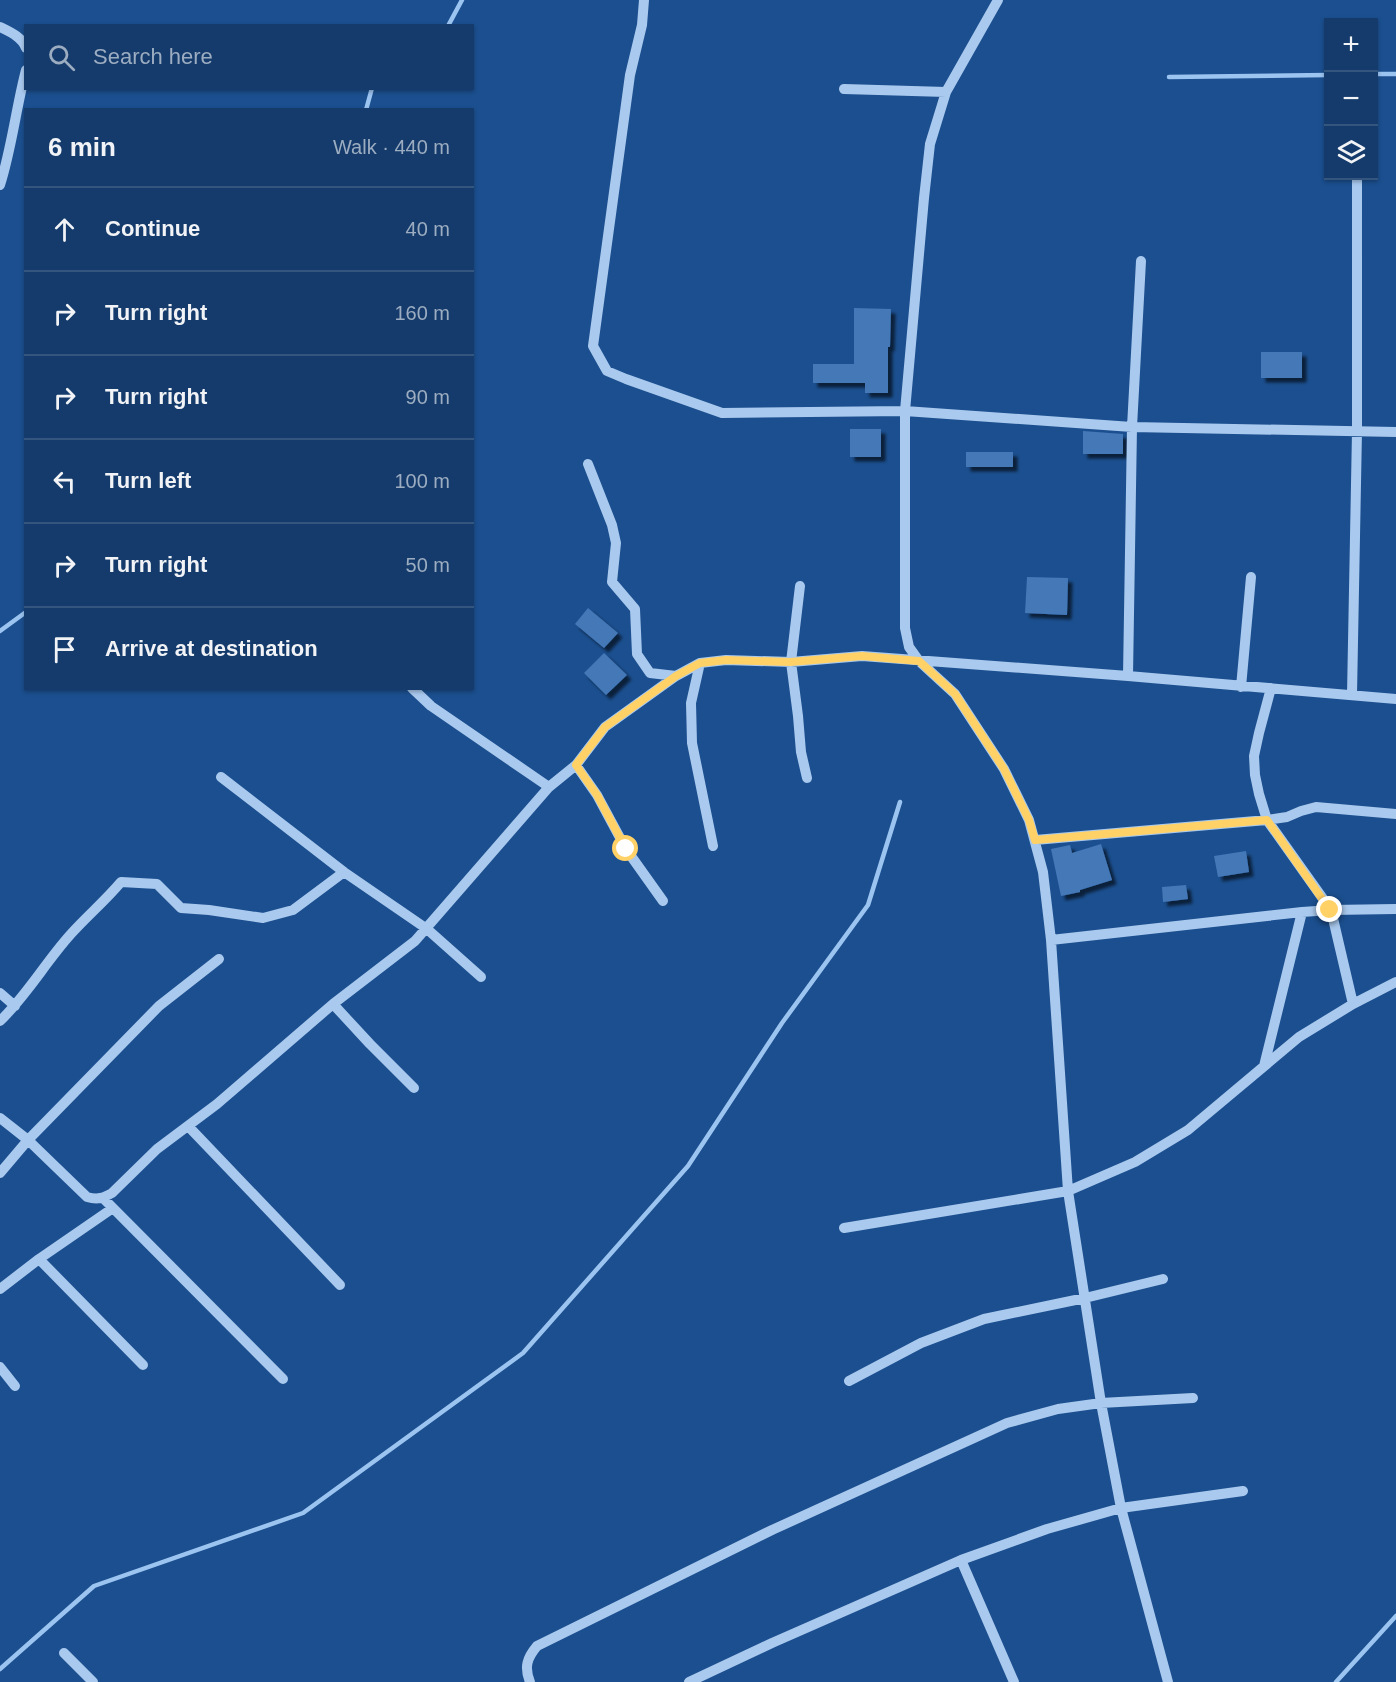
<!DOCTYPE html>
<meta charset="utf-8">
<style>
body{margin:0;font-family:Helvetica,sans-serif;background:#1d4271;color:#f1f3f6}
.controls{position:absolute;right:18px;top:18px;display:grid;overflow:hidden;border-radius:0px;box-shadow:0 2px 4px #0004}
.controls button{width:54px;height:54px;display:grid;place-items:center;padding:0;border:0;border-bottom:2px solid #33557e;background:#143b6b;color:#f1f3f6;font:30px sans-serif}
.stop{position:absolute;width:18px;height:18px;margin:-14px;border:4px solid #ffd166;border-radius:50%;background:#fff}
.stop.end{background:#ffd166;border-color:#fff;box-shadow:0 2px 6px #0008}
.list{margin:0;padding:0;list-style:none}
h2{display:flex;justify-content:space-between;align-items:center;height:78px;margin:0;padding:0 24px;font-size:26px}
h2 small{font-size:20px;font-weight:400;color:#9dadc1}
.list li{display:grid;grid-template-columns:39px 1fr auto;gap:18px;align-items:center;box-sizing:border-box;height:84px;padding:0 24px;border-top:2px solid #33557e}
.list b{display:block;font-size:22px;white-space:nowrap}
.list em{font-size:20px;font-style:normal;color:#9dadc1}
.icon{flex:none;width:33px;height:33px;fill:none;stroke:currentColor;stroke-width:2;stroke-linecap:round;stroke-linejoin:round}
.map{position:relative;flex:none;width:1396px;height:1682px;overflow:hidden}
.search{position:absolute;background:#143b6b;box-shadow:0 2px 4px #0004;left:24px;top:24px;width:450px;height:66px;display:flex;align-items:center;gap:15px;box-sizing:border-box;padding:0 21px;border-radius:0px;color:#9dadc1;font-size:22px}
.panel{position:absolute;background:#143b6b;box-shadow:0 2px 4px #0004;left:24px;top:108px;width:450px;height:582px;border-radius:0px}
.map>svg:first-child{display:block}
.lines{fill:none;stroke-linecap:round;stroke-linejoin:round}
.stream{stroke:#9cc4f0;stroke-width:4.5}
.building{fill:#4478b7;filter:url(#shadow)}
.minor{stroke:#a9c9ee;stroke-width:10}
.route{stroke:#ffd166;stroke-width:8}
</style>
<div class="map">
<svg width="1396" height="1682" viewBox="0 0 1396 1682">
<defs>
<filter id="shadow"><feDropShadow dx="4.5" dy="4.5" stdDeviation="1.5" flood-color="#0009"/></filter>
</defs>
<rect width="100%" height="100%" fill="#1b4f8f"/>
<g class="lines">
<path class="stream" d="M448 26 462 0
M1374 74H1396
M1169 77 1328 75
M366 110 372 88
M0 631 26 612
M0 1669 94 1586 303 1513 523 1353 688 1166 782 1023 868 905 900 802
M1336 1682 1396 1616"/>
</g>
<path class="building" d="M854 308 891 309 890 347H888V393H865V383H813V364H854Z
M1261 352H1302V378H1261Z
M850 429H881V457H850Z
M1083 431 1123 434V454H1083Z
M966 452H1013V467H966Z
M1027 577 1068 578 1067 615 1025 613Z
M588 608 618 633 604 648 575 624Z
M604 653 627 675 606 695 584 673Z
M1101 844 1112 880 1080 890V892L1061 896 1051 849 1070 845 1072 853Z
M1246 851 1249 872 1218 877 1214 856Z
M1186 885 1188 899 1163 902 1162 887Z"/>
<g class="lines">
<path class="minor" d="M644 0 642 25 630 75 593 346 607 371 626 379 722 413 905 411 1132 427 1396 432
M998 0 946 92 930 144 924 198 905 411V628L909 647 919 661 955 694 1004 769 1029 820 1043 872 1051 940 1068 1191 1101 1403 1121 1508 1168 1682
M0 27C10 32 22 37 26 48
M844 89 946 92
M0 185C12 147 16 108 26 70
M588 464 612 525 616 543 612 582 635 609 637 654 650 673 676 676
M800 586 791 662 798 716 801 752 807 778
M700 663 691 703 692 743 713 846
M1128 676 1132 427 1141 261
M1241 687 1251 577
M412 688 431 706 549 787
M1271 688 1259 733 1254 756 1255 775 1259 794 1267 820 1331 910 1353 1004
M1352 695 1357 431V176
M576 765 597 795 626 849 663 901
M221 777 344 872 427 929 481 977
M1035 840 1267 820 1287 817 1301 811 1316 807 1396 814
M1051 940 1302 912 1331 910 1396 909
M0 993 15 1006
M333 1004 370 1044 414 1088
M0 1021C27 995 45 963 70 935 86 917 105 901 121 882L157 884 181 908 209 910 263 918 293 910 344 872
M1264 1066 1302 912
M0 1118 28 1140 87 1197C98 1200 103 1198 112 1193L157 1149 217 1104 333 1004 415 941 549 787 576 765 605 727 676 676 700 663 726 660 791 662 862 656 1128 676 1396 699
M188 1126 340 1285
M0 1173 28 1140 159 1006 219 959
M103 1198 283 1379
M844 1228 1068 1191 1135 1162 1188 1130 1299 1037 1353 1004 1396 982
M39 1259 143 1365
M0 1289 39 1259 113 1208
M0 1367 15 1386
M849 1381 921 1343 984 1319 1085 1298 1163 1279
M961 1560 1014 1682
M64 1653 93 1682
M530 1682C524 1667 527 1658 537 1646L772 1530 1007 1423 1058 1409 1101 1403 1193 1398
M689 1682 772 1643 961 1560 1047 1529 1121 1508 1243 1491"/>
</g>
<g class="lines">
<path class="route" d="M626 849 597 795 576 765 605 727 676 676 700 663 726 660 790 662 862 656 919 661 955 694 1004 769 1029 820 1035 840 1267 820 1330 910"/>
</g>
</svg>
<div class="controls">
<button>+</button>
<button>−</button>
<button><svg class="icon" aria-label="layers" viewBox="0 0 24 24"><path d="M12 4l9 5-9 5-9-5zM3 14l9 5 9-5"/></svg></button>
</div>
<div class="stop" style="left:626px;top:849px"></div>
<div class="stop end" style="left:1330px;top:910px"></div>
<div class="search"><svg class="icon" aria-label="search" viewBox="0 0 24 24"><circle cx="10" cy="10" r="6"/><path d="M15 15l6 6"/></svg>Search here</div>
<section class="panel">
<h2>6 min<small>Walk · 440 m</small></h2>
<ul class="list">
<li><svg class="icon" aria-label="ahead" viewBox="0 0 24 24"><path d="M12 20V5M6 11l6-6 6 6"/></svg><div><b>Continue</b></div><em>40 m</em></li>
<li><svg class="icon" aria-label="right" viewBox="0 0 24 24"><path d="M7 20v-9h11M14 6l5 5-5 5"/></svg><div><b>Turn right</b></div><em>160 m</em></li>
<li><svg class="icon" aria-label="right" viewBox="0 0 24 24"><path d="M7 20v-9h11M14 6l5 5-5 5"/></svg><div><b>Turn right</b></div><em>90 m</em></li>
<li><svg class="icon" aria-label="left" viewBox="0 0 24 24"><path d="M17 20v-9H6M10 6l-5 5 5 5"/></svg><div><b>Turn left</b></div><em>100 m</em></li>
<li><svg class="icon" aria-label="right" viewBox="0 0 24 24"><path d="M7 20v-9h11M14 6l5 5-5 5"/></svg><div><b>Turn right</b></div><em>50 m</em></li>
<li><svg class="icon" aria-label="arrive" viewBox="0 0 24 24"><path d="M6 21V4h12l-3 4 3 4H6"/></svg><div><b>Arrive at destination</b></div></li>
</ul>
</section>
</div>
